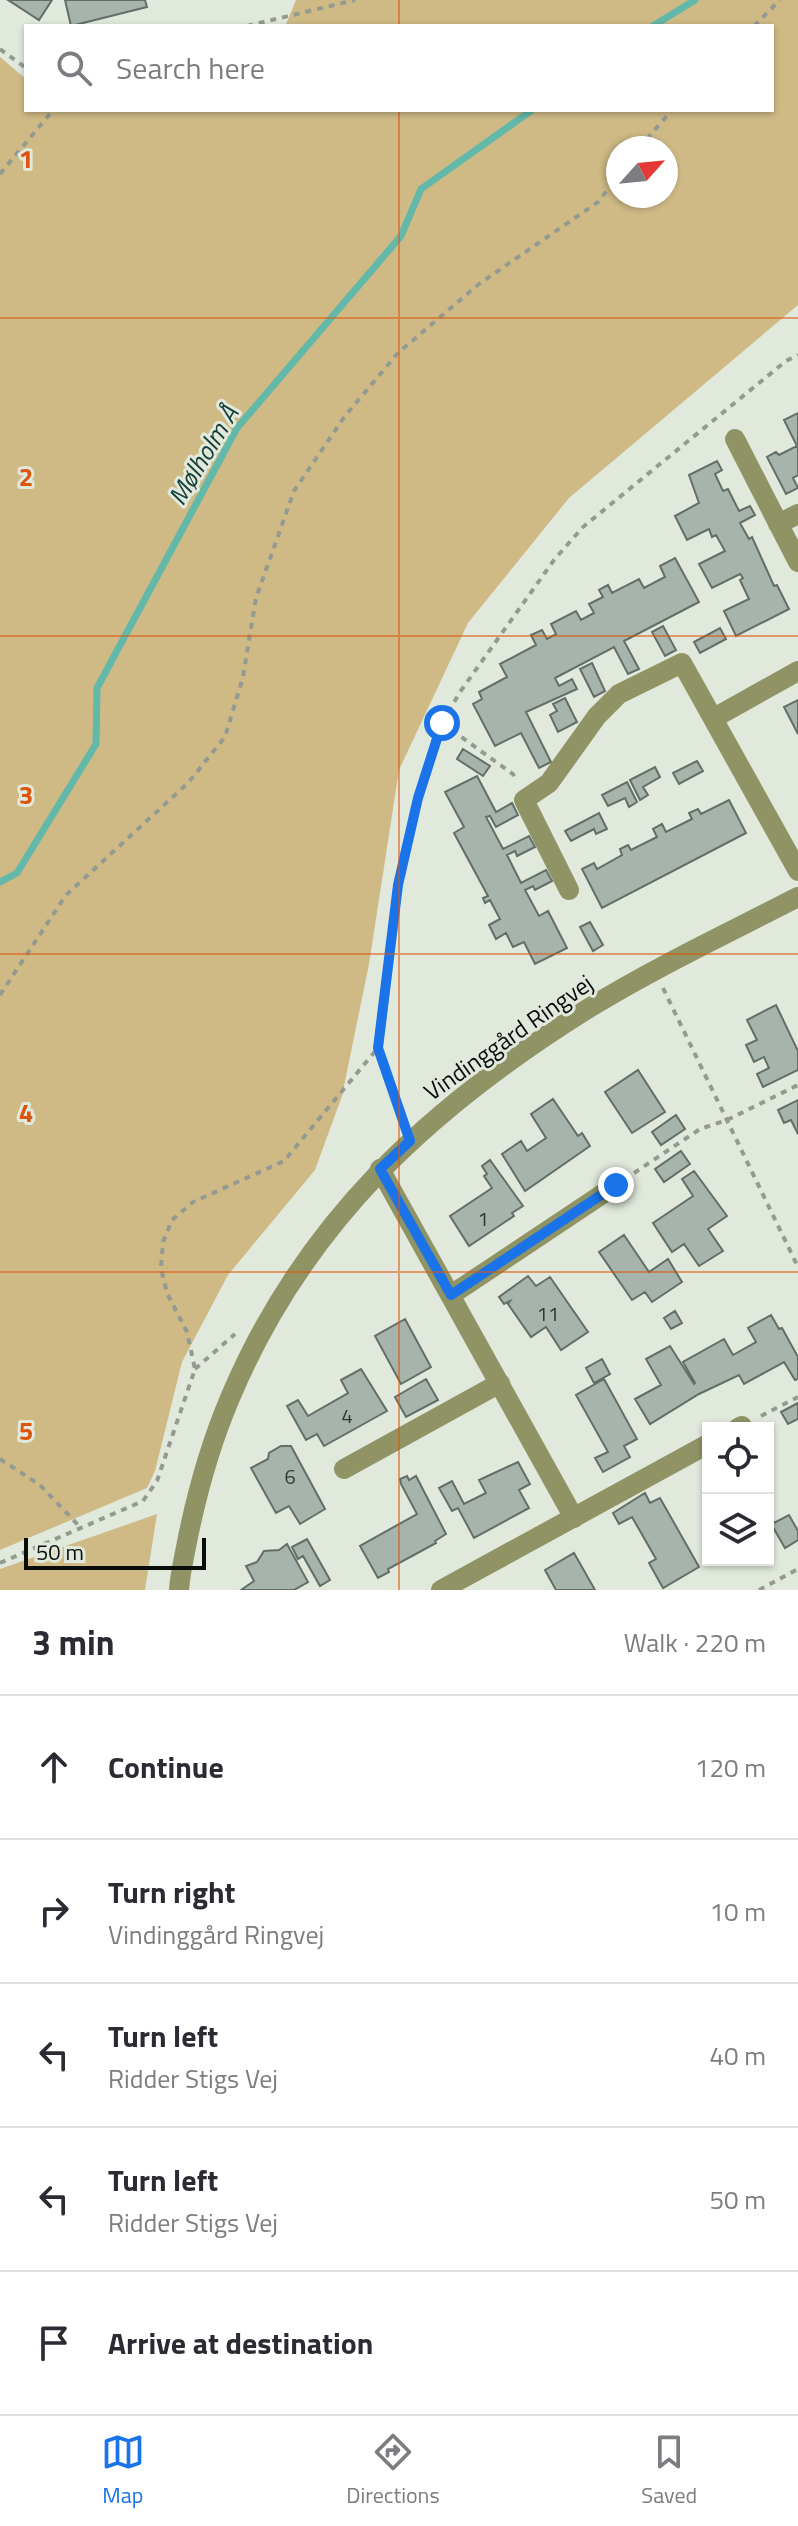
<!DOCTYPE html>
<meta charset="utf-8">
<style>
body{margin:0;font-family:"Titillium Web",sans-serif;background:#f2f2f3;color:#2b2b33}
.controls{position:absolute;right:24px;bottom:24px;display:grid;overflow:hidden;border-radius:0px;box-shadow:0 2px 6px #0004}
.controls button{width:72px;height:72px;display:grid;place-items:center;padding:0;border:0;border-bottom:2px solid #e1e1e2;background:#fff;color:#2b2b33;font:40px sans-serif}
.compass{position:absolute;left:606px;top:136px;width:72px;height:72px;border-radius:50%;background:#fff;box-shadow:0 2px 6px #0004;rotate:63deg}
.scale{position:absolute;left:24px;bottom:20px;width:182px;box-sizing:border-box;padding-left:8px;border:4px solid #0b0d09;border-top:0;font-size:22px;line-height:28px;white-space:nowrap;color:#0b0d09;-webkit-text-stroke:6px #e1e9dc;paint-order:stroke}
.stop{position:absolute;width:24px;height:24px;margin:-18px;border:6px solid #1a73e8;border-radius:50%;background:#fff}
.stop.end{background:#1a73e8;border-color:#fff;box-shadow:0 2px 8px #0008}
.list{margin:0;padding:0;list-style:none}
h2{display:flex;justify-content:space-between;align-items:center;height:104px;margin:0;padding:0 32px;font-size:34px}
h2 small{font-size:26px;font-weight:400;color:#7c7c81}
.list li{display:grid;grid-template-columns:52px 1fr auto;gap:24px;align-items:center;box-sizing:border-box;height:144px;padding:0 32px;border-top:2px solid #e1e1e2}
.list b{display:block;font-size:30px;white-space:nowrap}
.list p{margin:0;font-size:26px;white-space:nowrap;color:#7c7c81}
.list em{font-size:26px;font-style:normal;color:#7c7c81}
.icon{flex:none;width:44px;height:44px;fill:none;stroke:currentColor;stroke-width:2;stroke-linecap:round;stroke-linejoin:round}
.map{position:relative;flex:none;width:798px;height:1590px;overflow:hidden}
.search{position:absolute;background:#fff;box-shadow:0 2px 6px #0004;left:24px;right:24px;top:24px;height:88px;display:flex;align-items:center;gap:20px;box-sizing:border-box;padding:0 28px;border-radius:0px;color:#7c7c81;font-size:30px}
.sheet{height:824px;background:#fff}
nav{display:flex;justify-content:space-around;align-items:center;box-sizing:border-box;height:112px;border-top:2px solid #e1e1e2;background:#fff;font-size:22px;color:#7c7c81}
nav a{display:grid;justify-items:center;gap:4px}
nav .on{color:#1a73e8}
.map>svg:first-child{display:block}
.green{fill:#cfba86;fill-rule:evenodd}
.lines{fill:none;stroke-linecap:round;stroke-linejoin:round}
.stream{stroke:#62b8a9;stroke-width:7}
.building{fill:#a7b4ac;stroke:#626e66;stroke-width:2}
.path{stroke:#949a90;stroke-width:4;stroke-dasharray:6 6;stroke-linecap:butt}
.minor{stroke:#909364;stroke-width:20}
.tertiary{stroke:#909364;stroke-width:20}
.route{stroke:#1a73e8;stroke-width:10}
.grid{fill:none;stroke:#dd550c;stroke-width:2;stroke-opacity:0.55}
.labels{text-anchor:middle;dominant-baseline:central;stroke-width:6;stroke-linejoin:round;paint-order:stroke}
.number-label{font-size:20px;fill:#323732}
.street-label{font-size:24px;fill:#0b0d09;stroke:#e1e9dc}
.water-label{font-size:26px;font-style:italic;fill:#174039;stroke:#e1e9dc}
.grid-label{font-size:26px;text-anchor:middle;font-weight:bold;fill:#dd550c;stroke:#e1e9dc;stroke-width:6;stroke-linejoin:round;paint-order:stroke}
</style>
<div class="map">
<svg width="798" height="1590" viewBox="0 0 798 1590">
<rect width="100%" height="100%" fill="#e1e9dc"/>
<path class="green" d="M296 0H798V305L569 498 468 623 399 770 369 964 342 1096 315 1170 228 1275 182 1362 155 1471 147 1488 0 1550V57L26 79V110H772V26H278L286 24ZM666 148V196H618V148Z
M157 1514 145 1590H0V1569Z"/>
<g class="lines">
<path class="stream" d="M653 26 695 0
M0 882 17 873 96 744 97 688 237 428 401 236 421 189 532 110"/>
</g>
<path class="building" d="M8 0H52L39 20Z
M65 0H145L147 7 71 26Z
M798 413V475L793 478 798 488 786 494 767 457 776 452 779 455 797 446 784 420Z
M717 461 722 470 715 474 723 491 728 489 739 511 750 506 755 515 740 523 749 539 752 537 774 586 777 585 789 609 736 636 724 611 749 599 740 580 743 578 740 574 712 588 699 564 725 551 716 535 712 537 709 529 687 540 675 516 699 503 689 475Z
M675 558 699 602 624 641 639 669 628 674 614 647 555 678 559 686 572 679 577 689 526 712 551 762 539 768 521 733 495 746 473 704 482 699 479 692 507 677 500 664 536 645 531 635 542 630 547 639 556 634 551 624 576 611 581 620 594 613 589 604 603 597 599 590 608 585 612 593 639 579 644 588 665 577 660 566Z
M663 626 676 650 665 656 652 632Z
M720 628 726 639 700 653 694 642Z
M592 663 605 691 594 697 580 669Z
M565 698 577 722 558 732 550 715 557 711 553 704Z
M798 700V734L784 707Z
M463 749 490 766 483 776 457 759Z
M697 761 703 771 679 784 673 773Z
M655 767 660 777 643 787 648 795 640 800 630 780Z
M477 776 496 812 512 803 518 815 496 827 490 816 486 817 503 849 529 836 535 847 517 856 515 851 507 855 521 883 546 870 552 881 535 890 533 886 525 890 539 916 548 911 567 948 535 964 524 942 513 947 506 933 496 939 489 925 500 919 490 900 485 903 483 898 488 896 454 833 464 827 445 792Z
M627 782 637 802 629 807 625 798 608 806 602 795Z
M729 800 746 833 602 908 582 869 594 863 597 869 622 855 620 849 628 845 631 850 657 837 653 829 662 824 666 832 692 819 689 813 698 809 701 814Z
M599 813 607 829 596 834 594 829 571 841 565 831Z
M590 922 603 945 593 951 580 927Z
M776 1005 798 1051V1070L763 1087 757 1074 769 1068 764 1057 754 1062 746 1045 757 1040 747 1020Z
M638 1070 665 1112 632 1133 605 1092Z
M553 1099 578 1136 582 1133 590 1146 525 1191 502 1154 521 1141 527 1151 546 1138 531 1114Z
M798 1100V1134L791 1120 784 1123 778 1110Z
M676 1115 685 1129 661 1145 652 1132Z
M681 1151 690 1164 664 1182 655 1169Z
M490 1160 523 1206 512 1213 514 1216 469 1246 450 1216 492 1188 484 1176 487 1174 482 1166Z
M694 1171 727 1216 708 1229 723 1251 699 1266 684 1244 672 1252 653 1223 693 1196 682 1179Z
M624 1235 649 1272 668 1259 682 1282 652 1302 645 1292 632 1300 599 1252Z
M528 1276 536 1286 550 1277 588 1332 561 1350 546 1327 531 1337 508 1304 510 1301 504 1304 499 1297Z
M675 1311 682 1323 671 1329 664 1318Z
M771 1315 779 1329 782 1328 798 1357V1379L795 1380 784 1362 744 1384 739 1375 699 1394 650 1424 635 1399 661 1385 646 1359 670 1346 694 1384 695 1383 683 1362 724 1339 733 1355 756 1342 748 1328Z
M405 1319 431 1367 401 1384 375 1336Z
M602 1359 610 1374 594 1383 586 1368Z
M361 1369 387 1411 324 1446 317 1434 306 1440 287 1406 298 1400 308 1416 348 1393 341 1380Z
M426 1379 438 1400 406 1417 395 1397Z
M604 1379 637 1439 624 1446 630 1457 603 1472 595 1458 608 1452 576 1395Z
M798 1403V1419L788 1424 781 1412Z
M281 1446H291L325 1509 300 1524 289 1506 276 1513 251 1468 268 1459 269 1453Z
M518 1462 530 1484 519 1490 529 1508 474 1538 458 1508 452 1511 439 1488 452 1481 464 1504 486 1493 479 1480Z
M407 1476 409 1480 416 1476 446 1534 435 1541 436 1543 388 1569 389 1572 378 1578 360 1546 417 1514 401 1484 400 1479Z
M645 1493 650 1503 660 1498 699 1567 663 1588 649 1563 656 1559 632 1517 619 1524 613 1513Z
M768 1512 774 1523 789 1515 798 1531V1540L785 1548 774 1529 768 1532Z
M307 1539 330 1580 320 1586 303 1556 298 1559 292 1547Z
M287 1544 308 1582 294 1590H241L254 1581 246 1566 257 1562 264 1551 279 1550Z
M574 1553 595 1590H556L545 1570Z"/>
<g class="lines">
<path class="path" d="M247 26 355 0
M754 26 780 0
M0 49 26 68
M639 148 672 110
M0 174 53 110
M442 723 513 774 515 780
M663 988 798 1267
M0 995 66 895 188 783 225 737 243 677 256 598 294 491 345 416 398 353 479 284 598 202 618 176
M403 1119 378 1048 398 885 418 798 442 723 460 692 554 560 583 527 786 361 798 355
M634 1173 700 1129 727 1120 798 1085
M195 1369 235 1334
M761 1416 798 1397
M0 1459 40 1485 81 1528
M0 1563 143 1501 157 1481 195 1369 187 1332 167 1293 161 1268 163 1242 172 1220 193 1202 284 1161 377 1049
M759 1590 798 1569"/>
<path class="minor" d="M735 439 798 562
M778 524 798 514
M714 718 798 671
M569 890 524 800 549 783 597 716 619 694 682 663 798 871
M380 1169 574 1518
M451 1295 616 1185
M738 1428 742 1426
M344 1469 500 1383
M441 1590 708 1444"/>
<path class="tertiary" d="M179 1590C180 1574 184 1558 187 1542 197 1492 210 1445 230 1398 304 1222 430 1107 589 1008 656 967 728 933 798 897"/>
</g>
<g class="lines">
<path class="route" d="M442 723 418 798 398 885 378 1048 410 1141 380 1169 451 1295 616 1185"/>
</g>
<path class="grid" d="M399 0V26M399 110V1590M0 318H798M0 636H798M0 954H798M0 1272H798"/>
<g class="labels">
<g class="number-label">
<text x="483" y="1218">1</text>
<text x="548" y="1313">11</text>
<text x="347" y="1415">4</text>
<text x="290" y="1476">6</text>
</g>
<g class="street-label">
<text transform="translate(508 1037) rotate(-35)">Vindinggård Ringvej</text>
</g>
<g class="water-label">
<text transform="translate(203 455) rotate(-59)">Mølholm Å</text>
</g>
</g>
<g class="grid-label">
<text x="26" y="168">1</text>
<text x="26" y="486">2</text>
<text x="26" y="804">3</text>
<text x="26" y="1122">4</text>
<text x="26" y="1440">5</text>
</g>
</svg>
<div class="controls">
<button><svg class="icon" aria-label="locate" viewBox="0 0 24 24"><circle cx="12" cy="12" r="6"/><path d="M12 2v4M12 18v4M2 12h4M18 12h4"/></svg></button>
<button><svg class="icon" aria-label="layers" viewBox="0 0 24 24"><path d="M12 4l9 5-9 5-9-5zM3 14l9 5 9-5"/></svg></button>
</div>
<svg class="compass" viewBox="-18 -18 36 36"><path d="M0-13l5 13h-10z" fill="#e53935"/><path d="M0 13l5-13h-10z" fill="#7c7c81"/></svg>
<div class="scale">50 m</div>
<div class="stop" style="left:442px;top:723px"></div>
<div class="stop end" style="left:616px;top:1185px"></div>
<div class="search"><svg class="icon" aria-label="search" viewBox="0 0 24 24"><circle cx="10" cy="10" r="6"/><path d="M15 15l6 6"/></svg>Search here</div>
</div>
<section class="sheet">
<h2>3 min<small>Walk · 220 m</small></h2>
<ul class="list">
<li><svg class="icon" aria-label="ahead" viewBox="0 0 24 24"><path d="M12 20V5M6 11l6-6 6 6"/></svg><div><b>Continue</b></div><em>120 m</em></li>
<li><svg class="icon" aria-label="right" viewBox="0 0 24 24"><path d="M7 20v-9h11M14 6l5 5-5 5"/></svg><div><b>Turn right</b><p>Vindinggård Ringvej</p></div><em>10 m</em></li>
<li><svg class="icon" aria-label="left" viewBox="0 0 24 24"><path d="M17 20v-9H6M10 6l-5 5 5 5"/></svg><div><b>Turn left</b><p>Ridder Stigs Vej</p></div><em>40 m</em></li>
<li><svg class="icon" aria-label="left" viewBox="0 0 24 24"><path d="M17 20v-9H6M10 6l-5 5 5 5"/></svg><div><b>Turn left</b><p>Ridder Stigs Vej</p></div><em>50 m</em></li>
<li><svg class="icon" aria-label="arrive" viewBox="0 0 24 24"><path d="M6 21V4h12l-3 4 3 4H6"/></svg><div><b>Arrive at destination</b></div></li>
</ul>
</section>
<nav>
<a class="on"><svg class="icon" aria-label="map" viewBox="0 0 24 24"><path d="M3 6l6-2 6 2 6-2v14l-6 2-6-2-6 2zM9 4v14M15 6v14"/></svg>Map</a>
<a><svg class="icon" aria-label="directions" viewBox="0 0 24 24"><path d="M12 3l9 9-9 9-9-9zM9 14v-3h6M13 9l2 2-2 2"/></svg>Directions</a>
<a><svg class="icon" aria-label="saved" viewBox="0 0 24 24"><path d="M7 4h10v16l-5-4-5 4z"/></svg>Saved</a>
</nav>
